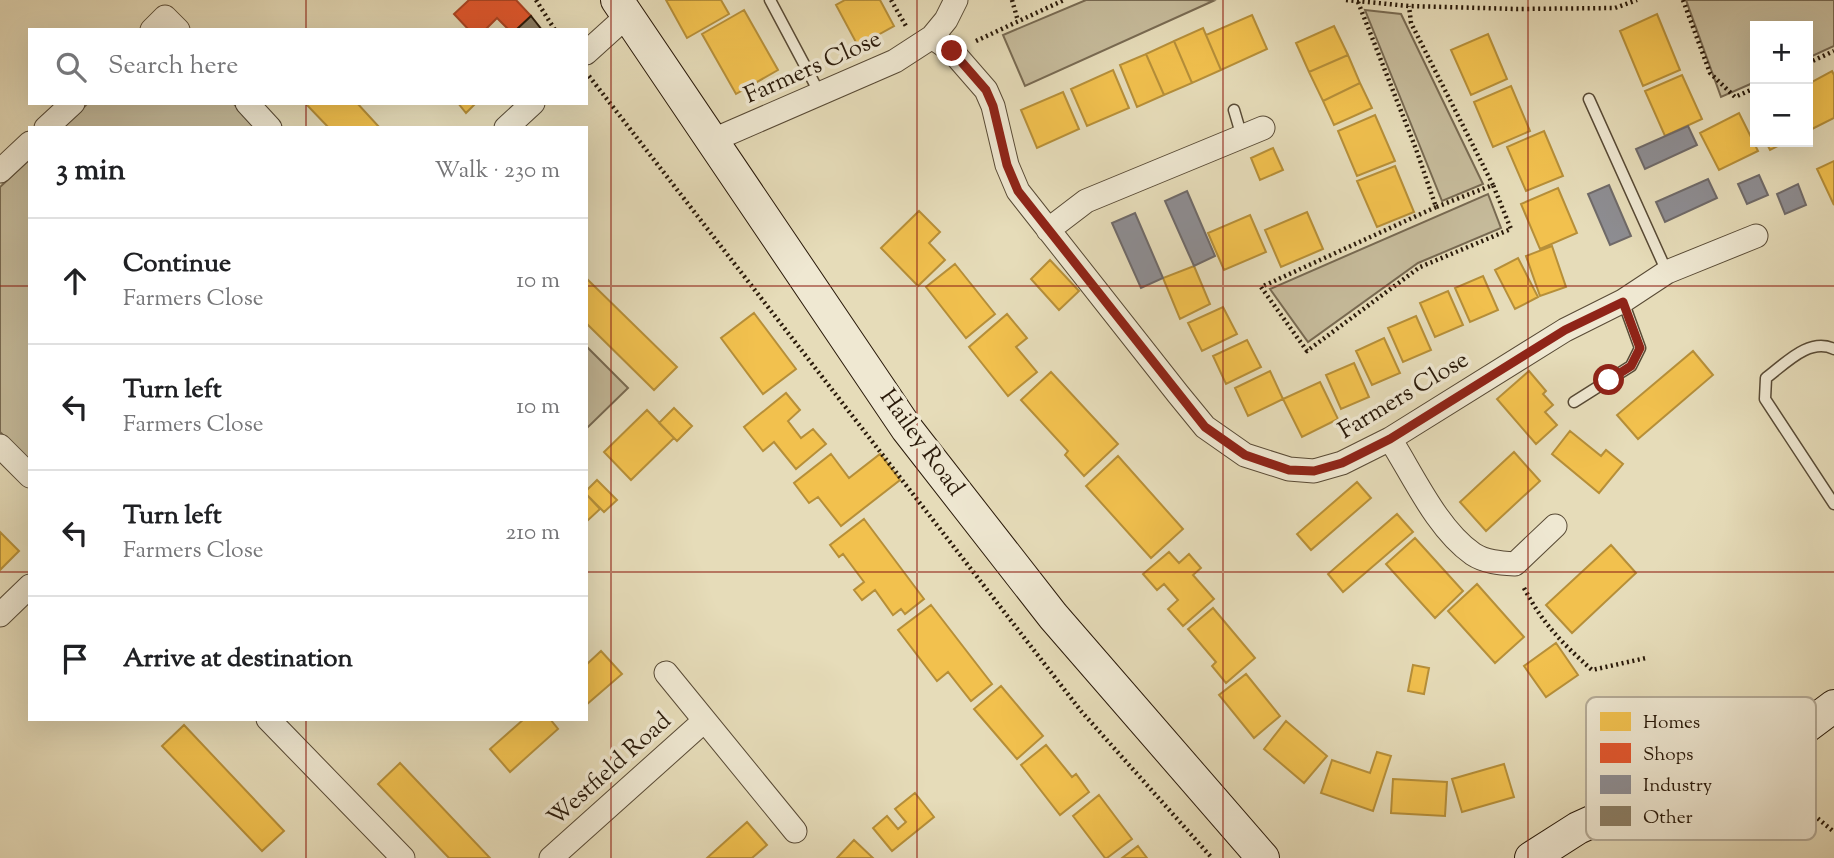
<!DOCTYPE html>
<meta charset="utf-8">
<style>
body{margin:0;font-family:"Sorts Mill Goudy",serif;background:#f2f2f2;color:#202124}
.controls{position:absolute;right:21px;top:21px;display:grid;overflow:hidden;border-radius:0px;box-shadow:0 7px 28px #0002}
.controls button{width:63px;height:63px;display:grid;place-items:center;padding:0;border:0;border-bottom:2px solid #e0e0e0;background:#fff;color:#202124;font:35px sans-serif}
.stop{position:absolute;width:21px;height:21px;margin:-16px;border:5px solid #8f2418;border-radius:50%;background:#fff}
.stop.end{background:#8f2418;border-color:#fff;box-shadow:0 2px 7px #0008}
.list{margin:0;padding:0;list-style:none}
h2{display:flex;justify-content:space-between;align-items:center;height:91px;margin:0;padding:0 28px;font-size:30px}
h2 small{font-size:23px;font-weight:400;color:#757577}
.list li{display:grid;grid-template-columns:46px 1fr auto;gap:21px;align-items:center;box-sizing:border-box;height:126px;padding:0 28px;border-top:2px solid #e0e0e0}
.list b{display:block;font-size:26px;white-space:nowrap}
.list p{margin:0;font-size:23px;white-space:nowrap;color:#757577}
.list em{font-size:23px;font-style:normal;color:#757577}
.icon{flex:none;width:38px;height:38px;fill:none;stroke:currentColor;stroke-width:2;stroke-linecap:round;stroke-linejoin:round}
.map{position:relative;flex:none;width:1834px;height:858px;overflow:hidden}
.search{position:absolute;background:#fff;box-shadow:0 7px 28px #0002;left:28px;top:28px;width:560px;height:77px;display:flex;align-items:center;gap:18px;box-sizing:border-box;padding:0 24px;border-radius:0px;color:#757577;font-size:26px}
.panel{position:absolute;background:#fff;box-shadow:0 7px 28px #0002;left:28px;top:126px;width:560px;height:595px;border-radius:0px}
.map>svg:first-child{display:block}
.green{fill:#c6bb9b;stroke:#786a52;stroke-width:2}
.homes{fill:#f2c14e;stroke:#b68f39;stroke-width:2}
.shops{fill:#e4572e;stroke:#ac4423;stroke-width:2}
.industry{fill:#8d8d92;stroke:#6f6a69;stroke-width:2}
.building{fill:#8b7e65;stroke:#291909;stroke-width:2}
.lines{fill:none;stroke-linecap:round;stroke-linejoin:round}
.service-casing{stroke:#584a35;stroke-width:13}
.minor-casing{stroke:#584a35;stroke-width:25}
.secondary-casing{stroke:#291909;stroke-width:34}
.path{stroke:#291909;stroke-width:4.5;stroke-dasharray:2 3.5;stroke-linecap:butt}
.service{stroke:#efe8d2;stroke-width:10}
.minor{stroke:#efe8d2;stroke-width:23}
.secondary{stroke:#efe8d2;stroke-width:32}
.route{stroke:#8f2418;stroke-width:9}
.grid{fill:none;stroke:#8f2418;stroke-width:2;stroke-opacity:0.55}
.labels{text-anchor:middle;dominant-baseline:central;stroke-width:7;stroke-linejoin:round;paint-order:stroke}
.street-label{font-size:24px;fill:#291909;stroke:#efe8d2}
.key{fill:#efe8d2;stroke:#b4aa96;stroke-width:2}
.key-label{font-size:19px;fill:#291909}
</style>
<div class="map">
<svg width="1834" height="858" viewBox="0 0 1834 858">
<rect width="100%" height="100%" fill="#e6dcb9"/>
<filter id="stains"><feTurbulence type="fractalNoise" baseFrequency=".00286" numOctaves="4"/><feColorMatrix values="0 0 0 0 .2 0 0 0 0 .09 0 0 0 0 .02 0 0 0 .5 -.17"/></filter>
<radialGradient id="worn" r=".72"><stop offset=".6" stop-color="#630" stop-opacity="0"/><stop offset="1" stop-color="#630" stop-opacity=".3"/></radialGradient>
<path class="green" d="M1086 0H1204L1213 1 1025 86 1003 35Z
M1686 0H1834V46L1808 58V26H1755V82L1721 97Z
M1365 10 1401 14 1483 184 1442 201Z
M88 103H233L257 128H63Z
M30 159V462L0 432V187Z
M1488 194 1501 228 1418 263 1308 342 1270 289Z
M586 346 628 388 586 429Z"/>
<path class="homes" d="M666 0H721L729 14 687 38Z
M845 0H880L894 26 858 46 836 5Z
M744 10 778 70 736 94 702 34Z
M1657 14 1680 70 1643 86 1620 31Z
M1252 15 1267 49 1221 70 1206 35Z
M1334 26 1348 55 1309 72 1296 43Z
M1203 28 1221 70 1192 83 1174 41Z
M1488 34 1507 79 1471 95 1451 50Z
M1174 41 1192 83 1164 95 1146 54Z
M1146 54 1164 95 1137 107 1120 65Z
M1348 55 1360 83 1323 101 1309 72Z
M1113 70 1129 108 1087 126 1071 89Z
M1832 71 1834 75V118L1812 129 1808 119V84Z
M1682 75 1702 119 1665 136 1645 91Z
M1360 83 1372 108 1334 125 1323 101Z
M1511 86 1530 131 1493 147 1474 102Z
M1063 92 1079 129 1037 148 1021 110Z
M305 103H357L380 128H329Z
M458 103H476L466 113Z
M1739 113 1758 151 1719 170 1700 133Z
M1375 115 1395 161 1357 176 1338 131Z
M1544 131 1563 176 1526 191 1507 147Z
M1766 142H1786L1770 150Z
M1273 148 1283 170 1260 180 1251 158Z
M1834 161V205L1817 169Z
M1395 166 1414 212 1377 227 1357 181Z
M1558 188 1577 233 1540 249 1521 204Z
M919 211 940 232 929 243 945 260 918 286 881 248Z
M1307 212 1323 249 1281 267 1265 230Z
M1250 215 1266 252 1224 270 1208 233Z
M1552 246 1566 287 1540 296 1526 256Z
M1518 258 1538 297 1515 309 1495 270Z
M1050 260 1079 291 1059 310 1031 279Z
M955 264 995 314 966 338 926 287Z
M1194 266 1210 304 1180 319 1163 278Z
M1483 276 1498 310 1470 322 1455 288Z
M586 278 677 367 654 390 586 323Z
M1448 291 1463 325 1435 337 1420 303Z
M1223 307 1237 334 1202 351 1188 323Z
M754 313 796 369 763 394 721 338Z
M1007 314 1027 338 1016 347 1037 372 1008 396 969 347Z
M1416 316 1431 350 1403 362 1388 328Z
M1384 338 1400 373 1372 385 1356 351Z
M1247 340 1261 367 1226 384 1213 356Z
M1693 351 1713 375 1638 439 1617 415Z
M1354 363 1369 397 1341 409 1326 375Z
M1270 371 1283 399 1248 416 1235 388Z
M1529 371 1546 391 1543 394 1553 405 1545 412 1557 425 1536 444 1497 399Z
M1051 372 1118 444 1084 476 1065 455 1068 451 1021 400Z
M1320 382 1338 419 1302 437 1283 399Z
M786 393 800 410 788 421 801 438 813 429 826 444 796 469 774 442 763 451 744 427Z
M674 408 692 426 677 441 659 423Z
M647 410 674 438 631 480 604 452Z
M1570 431 1601 456 1606 450 1623 464 1599 493 1552 454Z
M1514 452 1540 481 1486 531 1460 502Z
M831 454 849 478 880 454 900 480 841 526 818 497 809 503 794 483Z
M1118 456 1183 529 1151 558 1086 486Z
M597 480 617 500 604 512 586 494V491Z
M1357 482 1371 498 1311 550 1297 534Z
M586 494 600 509 586 522Z
M1397 514 1413 532 1343 592 1328 574Z
M864 519 924 599 905 614 901 609 893 615 875 590 862 600 854 590 864 582 843 554 839 557 830 545Z
M0 532 19 551 0 570Z
M1415 538 1463 591 1435 618 1386 564Z
M1611 545 1636 573 1572 633 1546 605Z
M1169 552 1179 563 1189 554 1201 568 1193 575 1214 599 1183 626 1168 609 1178 600 1164 584 1157 590 1143 574Z
M1477 584 1524 637 1495 663 1448 611Z
M931 605 992 684 971 701 948 672 937 681 898 630Z
M1213 608 1255 658 1226 683 1212 666 1216 662 1188 629Z
M1556 643 1578 675 1546 697 1524 666Z
M601 651 622 674 586 705V665Z
M1413 665 1429 668 1424 694 1408 691Z
M1246 674 1280 716 1254 738 1219 695Z
M1001 686 1043 736 1017 759 974 709Z
M524 719H550L558 729 510 772 490 749Z
M1286 721 1327 756 1304 783 1264 749Z
M184 725 284 831 262 851 162 746Z
M1046 745 1072 777 1076 774 1089 792 1060 815 1021 765Z
M1377 752 1391 756 1373 811 1321 793 1332 760 1370 773Z
M400 763 490 858H449L378 784Z
M1504 764 1514 797 1462 812 1452 779Z
M1393 779 1447 782 1445 816 1391 813Z
M915 793 934 817 892 851 873 828 887 816 898 829 906 822 895 809Z
M1099 795 1132 839 1107 858H1105L1073 816Z
M747 822 767 845 752 858H707Z
M854 840 873 858H837Z
M1138 846 1147 858H1122Z"/>
<path class="shops" d="M469 0H516L531 16 516 30H509L497 18 485 30H469L454 14Z"/>
<path class="industry" d="M1688 126 1697 145 1645 169 1636 149Z
M1759 175 1768 195 1747 204 1738 184Z
M1708 179 1717 198 1665 222 1656 202Z
M1798 184 1806 205 1785 214 1777 194Z
M1609 185 1631 236 1610 245 1588 194Z
M1187 191 1215 256 1194 266 1165 201Z
M1135 213 1163 278 1141 288 1112 223Z"/>
<path class="building" d="M531 16 542 30H516Z"/>
<g class="lines">
<g class="service-casing">
<path id="service" d="M770 0 820 94
M1589 99 1667 272
M1234 110 1242 137
M1834 349C1809 337 1785 364 1766 378L1765 399 1834 504
M1574 402 1631 366 1640 348 1623 301"/>
</g>
<g class="minor-casing">
<path id="minor" d="M152 30 165 17 178 30
M932 37 952 51 986 90 993 106 1007 165 1018 191 1178 394 1205 427 1245 455 1289 469 1314 471 1342 463 1390 439 1565 330 1623 301 1667 272 1756 236
M586 53 628 15
M247 103 270 128
M46 128 73 103
M506 128 533 103
M711 141 895 61 932 37 946 20 956 0
M0 171 30 143
M1048 230 1086 201 1263 128
M1390 439C1413 475 1437 529 1473 554 1485 562 1500 563 1515 564L1555 526
M0 446 30 476
M0 615 30 586
M666 673 795 831
M268 719 403 858
M551 858 704 721"/>
</g>
<g class="secondary-casing">
<path id="secondary" d="M617 0 907 429 1053 616 1263 858
M1531 858 1578 828 1609 814 1729 774 1782 745 1834 706"/>
</g>
<path class="path" d="M536 0 555 30
M891 0 906 26
M1012 0 1018 21
M1346 0 1409 6 1517 9 1615 8 1637 0
M1683 0 1710 73 1735 97 1755 88
M1358 2 1416 149 1436 207 1493 185 1411 23 1409 6
M976 41 1064 0
M1808 63 1834 51
M589 76 1081 711 1212 858
M1436 207 1261 287 1307 351 1420 267 1511 229 1493 185
M1524 588C1543 624 1562 643 1592 670L1646 658
M1796 770 1805 786 1810 812 1834 832"/>
<use href="#service" class="service"/>
<use href="#minor" class="minor"/>
<use href="#secondary" class="secondary"/>
</g>
<g class="lines">
<path class="route" d="M952 51 986 90 993 106 1007 165 1018 191 1205 427 1245 455 1289 470 1314 471 1342 463 1390 439 1565 330 1623 302 1640 348 1631 366 1609 380"/>
</g>
<path class="grid" d="M306 0V30M611 0V858M917 0V858M1223 0V858M1528 0V858M306 103V128M0 286H30M586 286H1834M0 572H30M586 572H1834M306 719V858"/>
<g class="labels">
<g class="street-label">
<text transform="translate(813 68) rotate(-24)">Farmers Close</text>
<text transform="translate(1404 396) rotate(-31)">Farmers Close</text>
<text transform="translate(921 443) rotate(54)">Hailey Road</text>
<text transform="translate(610 770) rotate(-42)">Westfield Road</text>
</g>
</g>
<rect x="1586" y="697" width="230" height="143" rx="10" class="key"/>
<rect x="1600" y="712" width="31" height="19" fill="#f2c14e"/>
<rect x="1600" y="743" width="31" height="20" fill="#e4572e"/>
<rect x="1600" y="775" width="31" height="19" fill="#8d8d92"/>
<rect x="1600" y="806" width="31" height="20" fill="#8b7e65"/>
<g class="key-label">
<text x="1643" y="728">Homes</text>
<text x="1643" y="760">Shops</text>
<text x="1643" y="791">Industry</text>
<text x="1643" y="823">Other</text>
</g>
<rect width="100%" height="100%" filter="url(#stains)"/>
<rect width="100%" height="100%" fill="url(#worn)"/>
</svg>
<div class="controls">
<button>+</button>
<button>−</button>
</div>
<div class="stop" style="left:1609px;top:380px"></div>
<div class="stop end" style="left:952px;top:51px"></div>
<div class="search"><svg class="icon" aria-label="search" viewBox="0 0 24 24"><circle cx="10" cy="10" r="6"/><path d="M15 15l6 6"/></svg>Search here</div>
<section class="panel">
<h2>3 min<small>Walk · 230 m</small></h2>
<ul class="list">
<li><svg class="icon" aria-label="ahead" viewBox="0 0 24 24"><path d="M12 20V5M6 11l6-6 6 6"/></svg><div><b>Continue</b><p>Farmers Close</p></div><em>10 m</em></li>
<li><svg class="icon" aria-label="left" viewBox="0 0 24 24"><path d="M17 20v-9H6M10 6l-5 5 5 5"/></svg><div><b>Turn left</b><p>Farmers Close</p></div><em>10 m</em></li>
<li><svg class="icon" aria-label="left" viewBox="0 0 24 24"><path d="M17 20v-9H6M10 6l-5 5 5 5"/></svg><div><b>Turn left</b><p>Farmers Close</p></div><em>210 m</em></li>
<li><svg class="icon" aria-label="arrive" viewBox="0 0 24 24"><path d="M6 21V4h12l-3 4 3 4H6"/></svg><div><b>Arrive at destination</b></div></li>
</ul>
</section>
</div>
